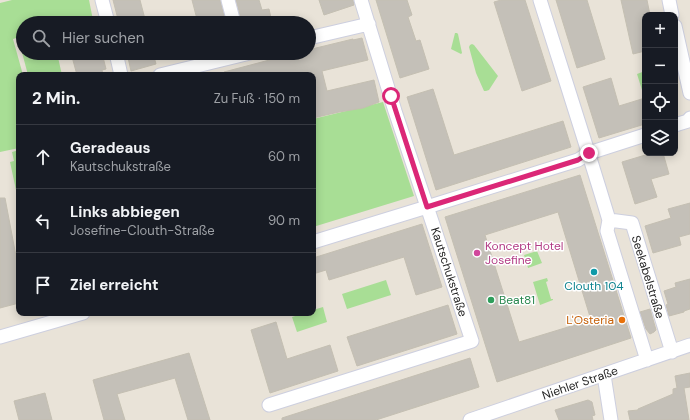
<!DOCTYPE html>
<html lang="de">
<meta charset="utf-8">
<style>
body{margin:0;font-family:"DM Sans",sans-serif;background:#242831;color:#f1f3f6}
.controls{position:absolute;right:12px;top:12px;display:grid;overflow:hidden;border-radius:8px;box-shadow:0 2px 10px #0003}
.controls button{width:36px;height:36px;display:grid;place-items:center;padding:0;border:0;border-bottom:1px solid #363941;background:#171b24;color:#f1f3f6;font:20px sans-serif}
.stop{position:absolute;width:12px;height:12px;margin:-9px;border:3px solid #db2777;border-radius:50%;background:#fff}
.stop.end{background:#db2777;border-color:#fff;box-shadow:0 1px 4px #0008}
.list{margin:0;padding:0;list-style:none}
h2{display:flex;justify-content:space-between;align-items:center;height:52px;margin:0;padding:0 16px;font-size:17px}
h2 small{font-size:13px;font-weight:400;color:#9ea1a6}
.list li{display:grid;grid-template-columns:26px 1fr auto;gap:12px;align-items:center;box-sizing:border-box;height:64px;padding:0 16px;border-top:1px solid #363941}
.list b{display:block;font-size:15px;white-space:nowrap}
.list p{margin:0;font-size:13px;white-space:nowrap;color:#9ea1a6}
.list em{font-size:13px;font-style:normal;color:#9ea1a6}
.icon{flex:none;width:22px;height:22px;fill:none;stroke:currentColor;stroke-width:2;stroke-linecap:round;stroke-linejoin:round}
.map{position:relative;flex:none;width:690px;height:420px;overflow:hidden}
.search{position:absolute;background:#171b24;box-shadow:0 2px 10px #0003;left:16px;top:16px;width:300px;height:44px;display:flex;align-items:center;gap:10px;box-sizing:border-box;padding:0 14px;border-radius:22px;color:#9ea1a6;font-size:15px}
.panel{position:absolute;background:#171b24;box-shadow:0 2px 10px #0003;left:16px;top:72px;width:300px;height:244px;border-radius:8px}
.map>svg:first-child{display:block}
.green{fill:#a8de95}
.building{fill:#c4c0b8;stroke:#c4bfb2;fill-rule:evenodd}
.lines{fill:none;stroke-linecap:round;stroke-linejoin:round}
.minor-casing{stroke:#cdcfdf;stroke-width:15}
.minor{stroke:#fff;stroke-width:13}
.route{stroke:#db2777;stroke-width:5}
.hotel-dot{fill:#d1479c;stroke:#fff;stroke-width:1.5}
.culture-dot{fill:#0f9aa8;stroke:#fff;stroke-width:1.5}
.leisure-dot{fill:#2e9e5b;stroke:#fff;stroke-width:1.5}
.food-dot{fill:#e8710a;stroke:#fff;stroke-width:1.5}
.labels{text-anchor:middle;dominant-baseline:central;stroke-width:3;stroke-linejoin:round;paint-order:stroke}
.hotel-label{font-size:12px;fill:#b23c85;stroke:#fff;text-anchor:start}
.street-label{font-size:12px;fill:#262626;stroke:#fff}
.culture-label{font-size:12px;fill:#0d838f;stroke:#fff}
.leisure-label{font-size:12px;fill:#27864d;stroke:#fff;text-anchor:start}
.food-label{font-size:12px;fill:#c56008;stroke:#fff;text-anchor:end}
</style>
<div class="map">
<svg width="690" height="420" viewBox="0 0 690 420">
<rect width="100%" height="100%" fill="#e9e3d8"/>
<path class="green" d="M12 0H89L93 20 81 23H23V36L13 39 23 75H19V148L0 152V3Z
M455 33H457L458 34 462 53 461 54 451 49Z
M23 44V53H57L62 75H28L20 45Z
M472 44 474 45 498 76 489 90 486 91H484L476 73 469 47 470 45Z
M645 71V89L642 90 637 74Z
M383 102 414 196 313 227V119Z
M19 150V204L10 162 14 161 12 152Z
M537 251 542 263 528 268 524 255Z
M547 278 548 281 546 282 551 299H553V300L540 305 533 282Z
M386 280 391 295 347 309 342 294Z
M323 307 327 322 297 332 292 317 305 313H313V310Z"/>
<path class="building" d="M113 0H140L146 23H119Z
M192 0H220L226 23H198Z
M236 0H259L262 10 269 9 271 18 265 19 267 23H242Z
M319 0H353L354 5 324 15Z
M376 0H407L412 15 408 17 416 41 420 40 429 69 400 78Z
M501 0H525L551 81 522 91 494 2Z
M556 0H587L605 59 577 68Z
M621 0H647L650 15H645V51L633 54Z
M362 38 368 60 322 71 327 91 374 80 379 102 363 108 339 112 313 118V75H224V72L296 53H309V50L311 49 316 48 353 39V40Z
M71 53H102L106 69 102 70 103 75H77Z
M127 53H153L156 64 131 71Z
M611 78 619 106 645 98V124L599 138 583 87Z
M433 89 454 155 563 121 571 147 436 190 407 97Z
M652 153H663L669 174 651 179 657 197 635 204 622 162Z
M580 175 631 338 497 382 445 217ZM558 212 591 320 519 342 485 235Z
M0 198H5L19 272V303L0 308Z
M690 203V234L679 237 681 245 653 253 645 226 671 218 668 209Z
M422 224 442 287 416 295 404 257 329 280 326 270 313 274V258Z
M690 279V309L684 311V312L669 316 666 305 668 304 664 291 676 287 675 283Z
M448 305 457 334 357 366 347 337Z
M650 309 656 330 654 332 650 334 646 329 640 312Z
M276 322 287 359 330 345 338 371 270 393 251 330Z
M189 353 210 420H188L175 378 117 394 125 420H104L93 380Z
M470 358 479 387 376 420H282V418Z
M690 373V387L684 388 689 420H630L628 411 638 410V409L673 394V389L677 388 675 376Z
M45 393 52 420H19L14 401Z
M588 400 592 402 595 415 592 416 593 420H559L555 410Z"/>
<g class="lines">
<g class="minor-casing">
<path id="minor" d="M102 0 108 23
M228 0 234 23
M540 0C563 73 587 147 609 220L607 231 647 360
M669 0 672 15
M675 26 690 93
M309 38 369 24
M116 53 121 75
M160 75 250 53
M675 125 688 121 690 118
M609 220 632 223 672 352
M313 242 427 207 578 160 589 153 645 135
M0 337 83 313
M604 375 611 420
M269 405 472 341 395 111 361 0
M470 420 690 345"/>
</g>
<use href="#minor" class="minor"/>
</g>
<g class="lines">
<path class="route" d="M391 96 427 207 578 160 589 153"/>
</g>
<circle class="hotel-dot" cx="477" cy="253" r="4"/>
<circle class="culture-dot" cx="594" cy="272" r="4"/>
<circle class="leisure-dot" cx="491" cy="300" r="4"/>
<circle class="food-dot" cx="622" cy="320" r="4"/>
<g class="labels">
<g class="hotel-label">
<text x="485" y="246">Koncept Hotel<tspan x="485" dy="14">Josefine</tspan></text>
</g>
<g class="street-label">
<text transform="translate(449 272) rotate(72)">Kautschukstraße</text>
<text transform="translate(648 277) rotate(73)">Seekabelstraße</text>
<text transform="translate(580 383) rotate(-19)">Niehler Straße</text>
</g>
<g class="culture-label">
<text x="594" y="286">Clouth 104</text>
</g>
<g class="leisure-label">
<text x="499" y="300">Beat81</text>
</g>
<g class="food-label">
<text x="614" y="320">L'Osteria</text>
</g>
</g>
</svg>
<div class="controls">
<button>+</button>
<button>−</button>
<button><svg class="icon" aria-label="locate" viewBox="0 0 24 24"><circle cx="12" cy="12" r="6"/><path d="M12 2v4M12 18v4M2 12h4M18 12h4"/></svg></button>
<button><svg class="icon" aria-label="layers" viewBox="0 0 24 24"><path d="M12 4l9 5-9 5-9-5zM3 14l9 5 9-5"/></svg></button>
</div>
<div class="stop" style="left:391px;top:96px"></div>
<div class="stop end" style="left:589px;top:153px"></div>
<div class="search"><svg class="icon" aria-label="search" viewBox="0 0 24 24"><circle cx="10" cy="10" r="6"/><path d="M15 15l6 6"/></svg>Hier suchen</div>
<section class="panel">
<h2>2 Min.<small>Zu Fuß · 150 m</small></h2>
<ul class="list">
<li><svg class="icon" aria-label="ahead" viewBox="0 0 24 24"><path d="M12 20V5M6 11l6-6 6 6"/></svg><div><b>Geradeaus</b><p>Kautschukstraße</p></div><em>60 m</em></li>
<li><svg class="icon" aria-label="left" viewBox="0 0 24 24"><path d="M17 20v-9H6M10 6l-5 5 5 5"/></svg><div><b>Links abbiegen</b><p>Josefine-Clouth-Straße</p></div><em>90 m</em></li>
<li><svg class="icon" aria-label="arrive" viewBox="0 0 24 24"><path d="M6 21V4h12l-3 4 3 4H6"/></svg><div><b>Ziel erreicht</b></div></li>
</ul>
</section>
</div>
